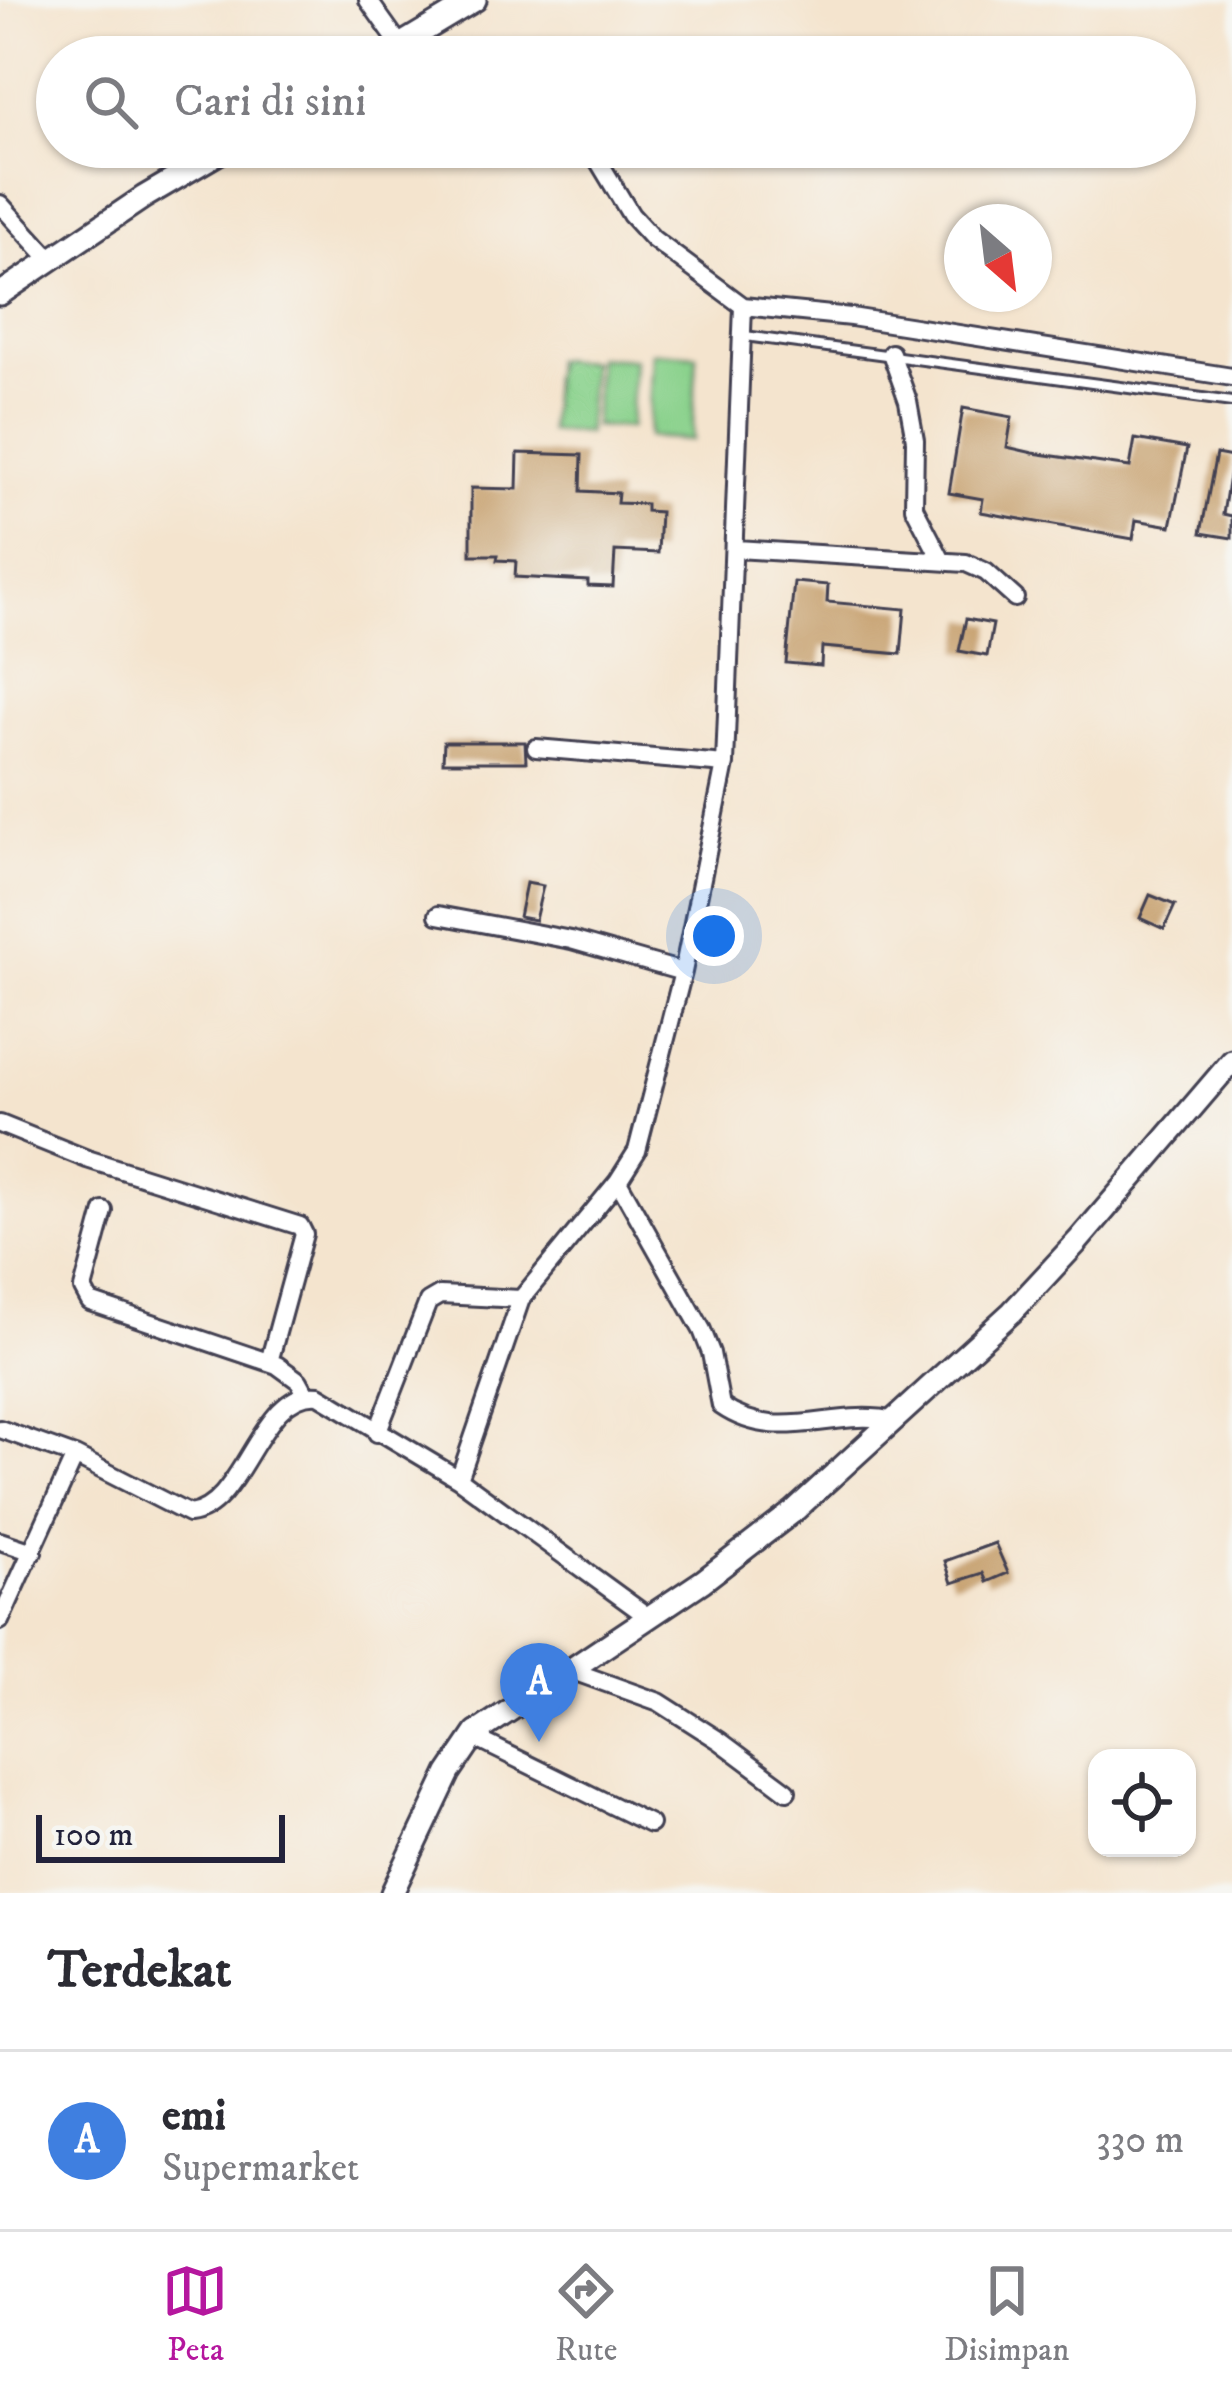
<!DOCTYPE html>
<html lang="id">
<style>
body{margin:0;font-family:"IM FELL DW Pica",serif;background:#f2f2f3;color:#2b2b33}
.controls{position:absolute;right:36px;bottom:36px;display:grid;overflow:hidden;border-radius:24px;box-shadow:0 3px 9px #0004}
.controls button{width:108px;height:108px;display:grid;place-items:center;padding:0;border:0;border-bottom:3px solid #e1e1e2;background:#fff;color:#2b2b33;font:60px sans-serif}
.compass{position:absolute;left:944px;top:204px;width:108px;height:108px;border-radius:50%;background:#fff;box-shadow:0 3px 9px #0004;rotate:152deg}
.scale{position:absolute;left:36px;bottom:30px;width:249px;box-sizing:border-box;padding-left:12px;border:6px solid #22223b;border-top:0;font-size:33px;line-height:42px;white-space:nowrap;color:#22223b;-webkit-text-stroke:9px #f6f6f2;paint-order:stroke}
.you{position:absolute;left:714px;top:936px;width:42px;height:42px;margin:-30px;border:9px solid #fff;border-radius:50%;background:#1a73e8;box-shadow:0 0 0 18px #1a73e833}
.badge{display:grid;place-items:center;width:78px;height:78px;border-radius:50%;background:#b5179e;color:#fff;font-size:39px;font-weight:700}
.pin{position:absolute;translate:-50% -99px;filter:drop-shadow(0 3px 6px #0008)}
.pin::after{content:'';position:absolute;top:63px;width:42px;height:36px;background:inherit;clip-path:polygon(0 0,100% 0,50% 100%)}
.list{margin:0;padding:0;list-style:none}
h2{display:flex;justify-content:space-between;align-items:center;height:156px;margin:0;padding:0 48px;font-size:51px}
h2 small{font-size:39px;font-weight:400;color:#7c7c81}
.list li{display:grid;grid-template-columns:78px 1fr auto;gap:36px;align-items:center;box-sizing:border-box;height:180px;padding:0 48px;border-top:3px solid #e1e1e2}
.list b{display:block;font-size:45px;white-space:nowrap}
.list p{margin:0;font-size:39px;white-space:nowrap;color:#7c7c81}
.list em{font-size:39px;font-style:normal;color:#7c7c81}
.icon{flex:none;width:66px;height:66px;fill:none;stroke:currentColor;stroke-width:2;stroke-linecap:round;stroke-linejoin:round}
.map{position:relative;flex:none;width:1232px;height:1893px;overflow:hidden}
.search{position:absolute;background:#fff;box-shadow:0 3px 9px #0004;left:36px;right:36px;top:36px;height:132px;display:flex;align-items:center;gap:30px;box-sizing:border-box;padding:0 42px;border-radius:66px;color:#7c7c81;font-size:45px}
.sheet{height:336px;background:#fff}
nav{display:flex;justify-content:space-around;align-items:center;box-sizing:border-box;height:168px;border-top:3px solid #e1e1e2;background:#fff;font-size:33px;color:#7c7c81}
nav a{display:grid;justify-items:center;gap:6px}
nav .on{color:#b5179e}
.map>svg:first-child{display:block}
.green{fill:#8bd28d;stroke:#567a64;stroke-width:3}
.building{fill:#c8a372}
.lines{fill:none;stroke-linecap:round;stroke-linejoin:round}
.service-casing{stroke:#423f51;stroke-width:14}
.minor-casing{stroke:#423f51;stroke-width:22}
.tertiary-casing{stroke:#423f51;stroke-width:27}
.service{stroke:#fff;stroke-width:8}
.minor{stroke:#fff;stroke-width:16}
.tertiary{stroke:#fff;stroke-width:21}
</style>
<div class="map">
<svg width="1232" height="1893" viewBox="0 0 1232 1893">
<rect width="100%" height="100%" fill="#f6f6f2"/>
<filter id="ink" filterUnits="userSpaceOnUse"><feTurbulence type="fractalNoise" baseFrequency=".00833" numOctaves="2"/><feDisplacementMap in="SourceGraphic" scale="24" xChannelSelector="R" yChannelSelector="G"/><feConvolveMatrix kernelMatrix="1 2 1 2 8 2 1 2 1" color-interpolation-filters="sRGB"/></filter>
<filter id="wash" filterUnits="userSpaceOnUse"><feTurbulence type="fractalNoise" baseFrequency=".004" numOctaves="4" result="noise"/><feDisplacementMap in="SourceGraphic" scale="48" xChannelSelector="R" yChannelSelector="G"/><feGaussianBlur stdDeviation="2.7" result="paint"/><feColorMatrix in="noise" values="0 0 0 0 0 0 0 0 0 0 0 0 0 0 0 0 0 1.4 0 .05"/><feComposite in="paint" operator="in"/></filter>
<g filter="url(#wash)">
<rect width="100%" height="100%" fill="#f4e4ce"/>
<path class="green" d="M652 352 697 355 692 440 648 437Z
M597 357 634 359 630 428 594 426Z
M553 360 591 362 587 433 549 431Z"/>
<g id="blocks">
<path class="building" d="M963 408 1012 417 1007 447 1033 453 1130 467 1135 439 1187 448 1171 526 1136 520 1133 539 981 512 983 499 949 493Z
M518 453 582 455 581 491 618 493 617 503 646 504V511L660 512 658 553 615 551 613 587 588 586V581L515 577 516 561 497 560 498 555H471V488L517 489Z
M1216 454 1232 457 1223 514 1232 516V538L1201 533Z
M794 582 828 585 827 602 905 609 901 654 822 647 821 666 786 663Z
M966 619 993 624 987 656 959 651Z
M444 742H525L526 762H443Z
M526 883 543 886 535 920 519 917Z
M1150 895 1175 905 1164 929 1140 918Z
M995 1543 1008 1573 987 1582 983 1573 952 1583 945 1561Z"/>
</g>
</g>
<g filter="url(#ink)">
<use href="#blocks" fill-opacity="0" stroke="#423f51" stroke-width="3"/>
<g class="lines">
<g class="service-casing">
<path id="service" d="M745 336 1232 402"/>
</g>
<g class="minor-casing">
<path id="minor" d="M368 0 400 45 423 57
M590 147 631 215 653 239 743 306 851 317 1232 377
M0 204 50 259
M891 353 908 401 915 440 914 507 942 561
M736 549 966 563 986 572 1015 598
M536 748 725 764
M438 915 571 940 683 972
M0 1124 87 1159 300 1226 304 1234 269 1362
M618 1181 702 1330 711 1353 721 1406C779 1446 835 1407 894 1421
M104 1211 83 1289 90 1302 277 1365 299 1381 306 1394
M0 1429 75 1456 189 1514C245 1508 259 1388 319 1395L459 1479 647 1616
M377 1433 428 1302 440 1295 521 1299
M459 1479 521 1299 618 1181 637 1151 683 972 725 764 743 306
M0 1541 33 1552
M0 1621 75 1456
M567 1669 659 1702 720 1741 787 1791
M473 1737 650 1824"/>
</g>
<g class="tertiary-casing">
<path id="tertiary" d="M380 57 475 0
M0 294 144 197 229 147
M392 1893 449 1773 476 1733 703 1581 794 1511 1012 1312 1078 1241 1232 1061"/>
</g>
<use href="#service" class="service"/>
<use href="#minor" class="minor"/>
<use href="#tertiary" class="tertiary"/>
</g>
</g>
</svg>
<div class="controls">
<button><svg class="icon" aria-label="locate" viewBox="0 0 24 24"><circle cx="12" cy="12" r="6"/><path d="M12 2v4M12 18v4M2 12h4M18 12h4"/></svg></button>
</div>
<svg class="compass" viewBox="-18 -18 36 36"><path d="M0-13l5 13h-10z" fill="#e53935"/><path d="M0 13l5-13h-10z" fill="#7c7c81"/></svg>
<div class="scale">100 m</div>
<div class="you"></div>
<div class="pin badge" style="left:539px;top:1742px;background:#3f7fe0">A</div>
<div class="search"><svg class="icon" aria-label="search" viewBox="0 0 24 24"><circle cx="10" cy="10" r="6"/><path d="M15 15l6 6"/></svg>Cari di sini</div>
</div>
<section class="sheet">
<h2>Terdekat<small></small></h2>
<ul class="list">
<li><span class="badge" style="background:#3f7fe0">A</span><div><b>emi</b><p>Supermarket</p></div><em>330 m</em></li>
</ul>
</section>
<nav>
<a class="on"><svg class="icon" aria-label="map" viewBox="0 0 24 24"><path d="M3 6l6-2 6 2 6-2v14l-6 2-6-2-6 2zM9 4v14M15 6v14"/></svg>Peta</a>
<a><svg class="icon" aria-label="directions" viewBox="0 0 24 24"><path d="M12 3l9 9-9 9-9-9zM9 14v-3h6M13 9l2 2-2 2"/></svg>Rute</a>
<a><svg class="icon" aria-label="saved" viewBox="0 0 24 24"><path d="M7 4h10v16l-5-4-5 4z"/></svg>Disimpan</a>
</nav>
